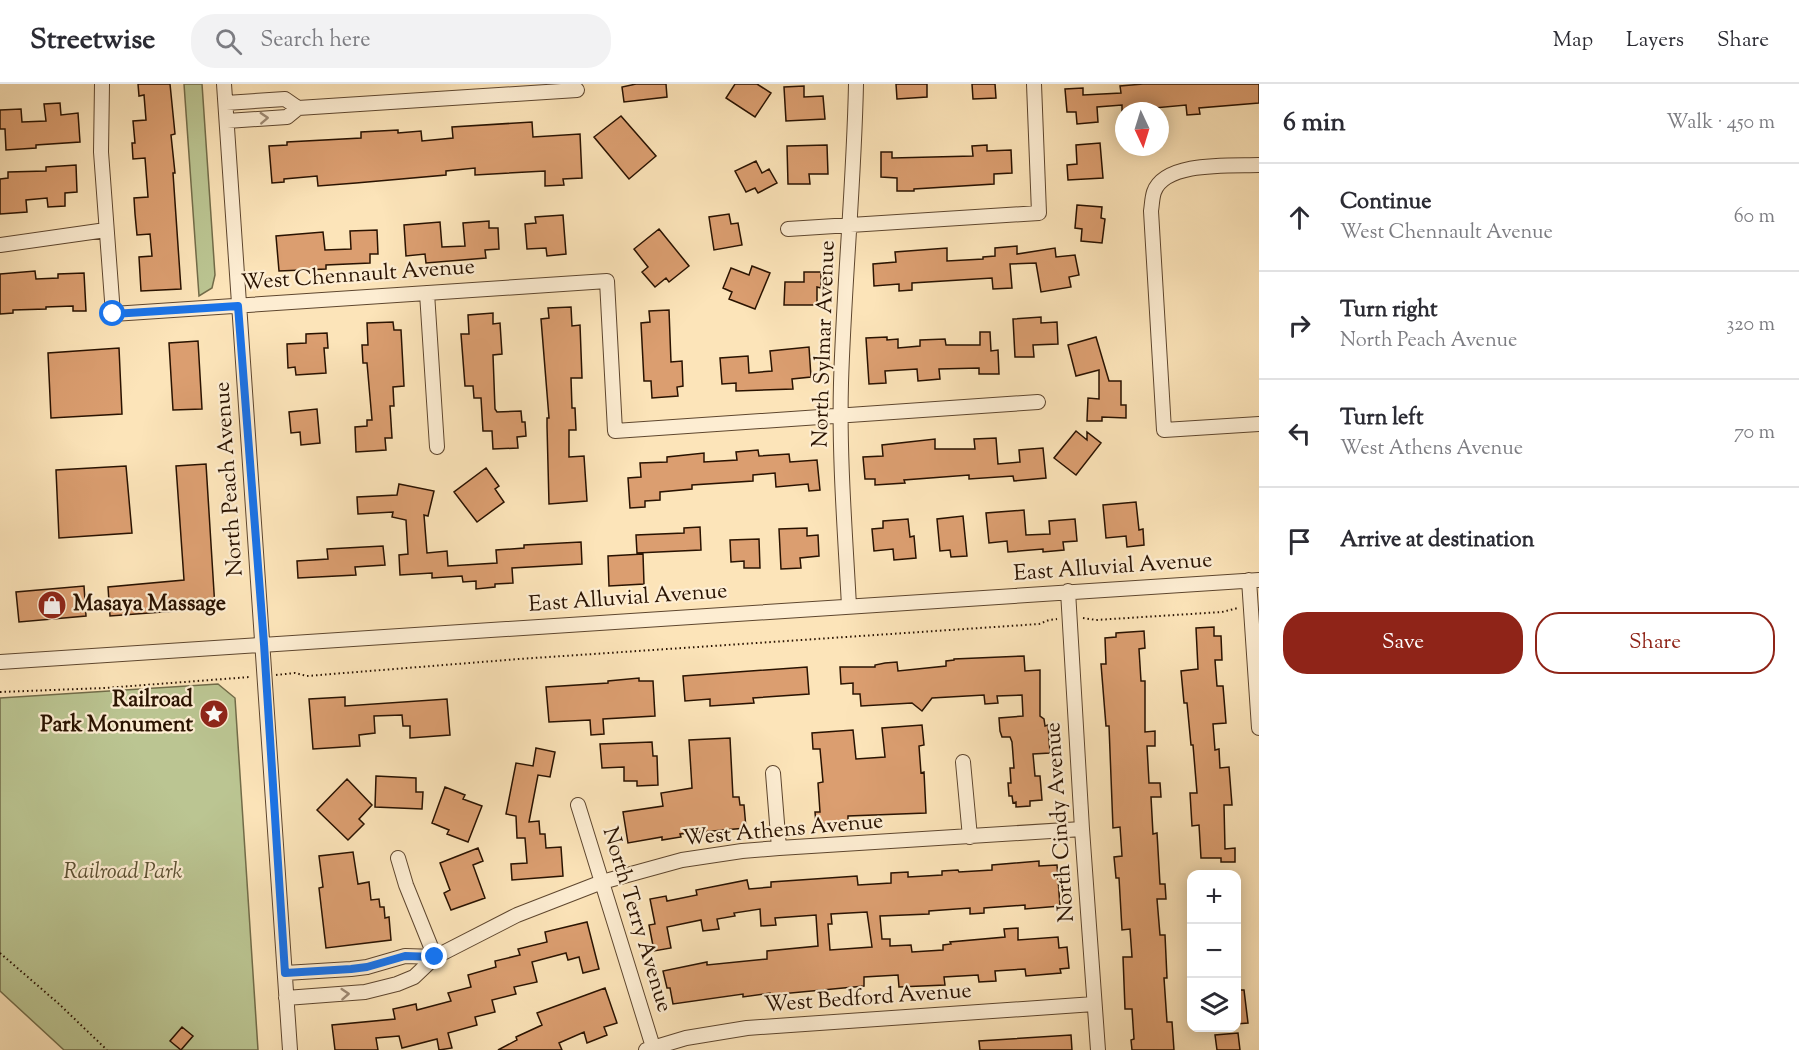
<!DOCTYPE html>
<meta charset="utf-8">
<style>
body{margin:0;font-family:"Sorts Mill Goudy",serif;background:#f2f2f3;color:#2b2b33}
.controls{position:absolute;right:18px;bottom:18px;display:grid;overflow:hidden;border-radius:12px;box-shadow:0 3px 15px #0003}
.controls button{width:54px;height:54px;display:grid;place-items:center;padding:0;border:0;border-bottom:2px solid #e1e1e2;background:#fff;color:#2b2b33;font:30px sans-serif}
.compass{position:absolute;left:1115px;top:18px;width:54px;height:54px;border-radius:50%;background:#fff;box-shadow:0 3px 15px #0003;rotate:176deg}
.stop{position:absolute;width:18px;height:18px;margin:-14px;border:4px solid #1a73e8;border-radius:50%;background:#fff}
.stop.end{background:#1a73e8;border-color:#fff;box-shadow:0 2px 6px #0008}
.list{margin:0;padding:0;list-style:none}
h2{display:flex;justify-content:space-between;align-items:center;height:78px;margin:0;padding:0 24px;font-size:26px}
h2 small{font-size:20px;font-weight:400;color:#7c7c81}
.list li{display:grid;grid-template-columns:39px 1fr auto;gap:18px;align-items:center;box-sizing:border-box;height:108px;padding:0 24px;border-top:2px solid #e1e1e2}
.list b{display:block;font-size:22px;white-space:nowrap}
.list p{margin:0;font-size:20px;white-space:nowrap;color:#7c7c81}
.list em{font-size:20px;font-style:normal;color:#7c7c81}
.actions{display:flex;gap:12px;padding:18px 24px}
.actions a{flex:1;padding:14px 0;border:2px solid #8f2418;border-radius:24px;text-align:center;font-size:21px;color:#8f2418}
.actions .main{background:#8f2418;color:#fff}
.icon{flex:none;width:33px;height:33px;fill:none;stroke:currentColor;stroke-width:2;stroke-linecap:round;stroke-linejoin:round}
.map{position:relative;flex:none;width:1259px;height:966px;overflow:hidden}
header{display:flex;align-items:center;gap:36px;box-sizing:border-box;height:84px;padding:0 30px;background:#fff;border-bottom:2px solid #e1e1e2}
header strong{font-size:28px}
nav{display:flex;gap:33px;margin-inline-start:auto;font-size:21px}
.search{width:420px;height:54px;background:#f2f2f3;display:flex;align-items:center;gap:15px;box-sizing:border-box;padding:0 21px;border-radius:24px;color:#7c7c81;font-size:22px}
main{display:flex}
aside{flex:1;background:#fff}
.map>svg:first-child{display:block}
.green{fill:#bbc592;stroke:#726c49;stroke-width:1.5}
.building{fill:#db9e70;stroke:#291200;stroke-width:1.5;fill-rule:evenodd}
.lines{fill:none;stroke-linecap:round;stroke-linejoin:round}
.minor-casing{stroke:#5e462e;stroke-width:16}
.path{stroke:#291200;stroke-width:2;stroke-dasharray:1.5 3;stroke-linecap:butt}
.minor{stroke:#fdedd2;stroke-width:14}
.oneway{stroke:#9e8a74}
.route{stroke:#1a73e8;stroke-width:8}
.labels{text-anchor:middle;dominant-baseline:central;stroke-width:4.5;stroke-linejoin:round;paint-order:stroke}
.street-label{font-size:22px;fill:#291200;stroke:#fdedd2}
.poi-label{font-size:22px;font-weight:bold;fill:#291200;stroke:#fdedd2;text-anchor:start}
.park-label{font-size:22px;font-style:italic;fill:#5c5133;stroke:#fdedd2}
</style>
<header>
<strong>Streetwise</strong>
<div class="search"><svg class="icon" aria-label="search" viewBox="0 0 24 24"><circle cx="10" cy="10" r="6"/><path d="M15 15l6 6"/></svg>Search here</div>
<nav><a>Map</a><a>Layers</a><a>Share</a></nav>
</header>
<main>
<div class="map">
<svg width="1259" height="966" viewBox="0 0 1259 966">
<rect width="100%" height="100%" fill="#fce4b9"/>
<filter id="stains"><feTurbulence type="fractalNoise" baseFrequency=".00333" numOctaves="4"/><feColorMatrix values="0 0 0 0 .2 0 0 0 0 .09 0 0 0 0 .02 0 0 0 .5 -.17"/></filter>
<radialGradient id="worn" r=".72"><stop offset=".6" stop-color="#630" stop-opacity="0"/><stop offset="1" stop-color="#630" stop-opacity=".3"/></radialGradient>
<path class="green" d="M184 0H202L215 191 212 204 199 212Z
M218 600 235 614 258 966H64L0 907V614Z"/>
<path class="building" d="M138 0H170L175 50 171 51 175 89H173L181 205 141 207 139 173 152 172 150 150 137 151 135 130 134 114 148 113 145 74 133 75 132 59H135L133 37 146 36 144 11 139 12Z
M636 0H666L667 13 624 18 622 3Z
M735 0H757L771 9 755 33 726 14Z
M896 0H927V13L897 15Z
M972 0H995L996 14 973 15Z
M1143 0H1259V19L1199 24 1200 30 1187 31 1186 21 1122 27V21L1097 23 1098 38 1077 40 1076 28H1067L1065 5 1083 4V11L1121 9 1120 2Z
M804 2V13L823 12 825 35 786 37 784 3Z
M60 19 61 31 78 29 80 58 36 61V64L6 66 5 45H0V26L21 25 22 38 46 37 44 20Z
M621 32 656 72 629 95 594 53Z
M532 38 533 53 580 50 582 94 563 95 564 101 545 102V87L475 91V84L446 87V91L356 99 318 102 317 92 284 95V98L272 99 269 62 287 61V58L361 54V48L398 46V49L421 47 422 57 453 54 452 43Z
M1100 59 1103 94 1068 96 1067 81 1077 80 1076 61Z
M827 61 828 90H809L810 100H788L787 62Z
M987 61V67L1011 66 1012 89 994 90V100L914 105V107H897V94L881 93V68H892V74L973 72 972 62Z
M756 77 762 89 769 85 777 99 758 109 755 104 746 108 735 87Z
M76 81 77 108 65 109V122L48 123 47 114 26 116 27 128 0 130V95L8 94V88L46 87V83Z
M1077 121 1102 123 1101 134 1105 135 1102 159 1081 157 1082 145 1075 144Z
M729 130 731 140 738 139 742 161 714 166 709 133Z
M563 131 566 170 547 172 546 164 527 165 525 140 536 139 535 133Z
M489 137V144H498L499 165 485 166 486 174 426 179 425 170 406 172 404 141 440 138 442 163 465 162 463 139Z
M659 145 689 182 669 198 666 194 655 203 642 188 648 183 634 165Z
M377 146 378 170H370V179L326 181V185L279 187 276 152 323 148 325 166 351 165 350 147Z
M1017 162V170L1055 164 1056 173 1075 171 1079 191 1069 193 1071 203 1041 208 1036 179 1010 180 1012 204 993 205 992 194 912 199V206L899 207V200L874 202 873 180 896 178 895 168 947 164V177L983 175V173L995 172V164Z
M752 182 770 189 755 225 729 215 732 208 723 204 731 184 749 191Z
M35 187 36 195 58 194V190L84 189 86 227H73V222L46 223V225L13 226V229L0 230V190Z
M804 188H821V204L817 203V221H784L785 198H804Z
M571 223 572 242 580 241 582 294H571L572 324H575L576 346H569V373L584 372 587 417 549 420 547 342V334H549L541 235 549 234 548 224Z
M669 226 671 278 682 277 683 302 677 303 678 312 652 314 651 297H644L641 239 650 238 649 227Z
M493 229V240L500 239 502 270 493 271 495 325 497 328 521 327 522 338H525L526 352 517 353 518 364 493 365 492 347H483L481 314H474L473 302H465L461 250H469L468 231Z
M1041 233V239L1057 238 1058 260 1033 261 1034 273H1015L1013 235Z
M393 238 394 246H401L404 302 393 303 394 322H390L392 354H385L386 366 356 368 355 343 367 342V336H372L367 279H363L362 261H368L367 239Z
M980 248H990L991 267 998 266 999 290H979V284L939 285 940 295 918 297 917 285 885 287 886 299 869 300 866 254 887 253V256L898 255V264L920 262V256L945 255 946 261H980Z
M327 249 328 264H324L326 289 296 291 295 283 288 284 287 260 306 259V250Z
M1096 253 1109 297H1121V321H1126V334L1102 333V337H1087L1088 314 1099 315V286L1076 292 1068 261Z
M198 257 202 325 173 326 169 259Z
M809 263 811 293 792 295 793 305 736 307V299L722 300 720 274 748 272 749 289 772 287 770 267Z
M119 264 122 330 51 334 48 269Z
M317 325 320 359 301 361 300 348 291 349 289 328Z
M1076 347 1087 356V348L1101 359 1076 391 1054 374Z
M996 354 998 380 1020 378 1019 366 1043 364 1046 394 1014 397 1013 392 969 395V391L904 396 905 399 875 401V395H865L863 373 883 372 882 361 935 355V365H975L974 355Z
M758 366 759 372 789 370 790 378 817 376 820 406 809 407 808 400 776 403 775 389 753 391V397L692 401V405L660 408V416L645 417V423L630 424 628 394 641 393 640 379 667 378V373L704 369V378L737 376 736 368Z
M206 380 215 524 110 532 108 503 184 496 176 382Z
M126 382 132 449 59 454 56 386Z
M486 384 499 402 495 405 504 418 477 438 454 408Z
M399 400 434 407 428 432 424 431 427 469 447 467 448 482 497 479 496 466 524 464V461L581 458 582 480 512 484 513 499 495 500V503L476 505V497L463 498 462 492 432 494V489L400 491 399 471 408 470 406 436 392 433 393 428 358 430 357 413 397 411Z
M1136 418 1139 446 1143 445 1144 461 1127 463 1126 452 1106 454 1103 421Z
M1024 426 1026 451 1050 450 1049 437 1075 435 1077 457 1063 458 1064 466 1043 468V465L1008 468 1007 457 989 459 986 429Z
M963 432 967 472 951 473 950 466 940 467 937 435Z
M908 435 910 453 914 452 916 474 894 476 893 465 874 467 872 445 883 444V437Z
M700 443 701 466 637 469 636 451 684 449V444Z
M807 444V452L818 451 819 472 800 474 801 484 781 485 779 445Z
M759 455 760 484H744V477L731 478 730 456Z
M383 462 385 481 355 483 356 491 298 494 297 477 328 475 327 465Z
M643 470 644 500 609 502 608 472Z
M84 502 86 532 19 538 16 508Z
M1214 543V552H1221L1222 576H1215L1217 602H1223L1226 639 1213 640 1215 666 1219 665 1220 684 1229 683 1232 721H1224L1225 765 1235 764V778H1221V774H1201L1199 741 1192 742 1190 709H1197L1193 661H1191L1187 619H1184L1181 587 1198 585 1196 544Z
M1144 547 1145 564 1139 565 1141 597H1145V648L1155 647V662H1147L1149 699H1160L1161 713H1151L1153 750 1157 749 1160 800H1165L1166 815H1157L1160 851H1165L1167 894H1164L1167 938H1172L1174 966H1132L1131 956 1134 955 1132 925H1125L1123 873H1132L1130 845 1122 846 1119 794H1116L1114 773 1122 772 1120 743 1113 744 1109 642H1106L1101 580H1106L1105 554 1116 553V549Z
M1024 572 1025 587 1040 586V632L1044 635 1045 642 1048 641 1050 669 1033 670 1035 692H1040L1042 716 1030 717V722L1016 723V718L1013 719 1012 712H1009L1008 699H1011L1010 684H1014L1012 658 1010 653H1002L1000 647 999 634 1023 632 1022 611 997 612 998 619 985 620 984 611 932 614 922 627 912 619 861 622 860 610H853V599L841 600 840 583H875V581L885 579 897 578 898 587 946 582V577L954 576V575Z
M807 583 809 610 753 614 754 619 710 622V615L685 617 683 592Z
M639 594V597H653L655 632 603 635 604 650 591 651 590 636 549 638 546 603 608 599V597Z
M345 613V622L447 615 450 651 410 654V642H403L402 631 374 632 375 649 359 651 360 662 313 665 309 615Z
M922 641 924 661 919 662 921 689 924 688 926 729 848 732V737L816 740 815 728H820L818 699 823 698 820 665H813L812 649 853 646 856 675 885 673 882 644Z
M730 654 733 713H739L740 721H744L746 744 680 750 681 753 662 756V753L628 759 623 728 663 722 661 709 692 704 689 656Z
M652 658 653 672H657L658 701 637 702V697H624V683L602 684 600 660Z
M536 664 555 668 550 693 538 691 529 738 539 737 540 750H545L546 764 561 763 563 792 512 796 511 780 527 779 525 754H517L516 732 506 730 516 679 533 682Z
M376 692 416 694V708H423L422 725 375 723Z
M347 695 372 721 359 735 364 740 348 756 317 726Z
M445 703 465 711 463 715 482 722 468 758 447 750 449 746 432 739Z
M478 764 483 777 473 781 485 814 451 826 444 809 450 806 440 779Z
M353 768 358 800 369 798 371 816 379 815 380 823H384L385 834 389 833 391 856 326 864 319 804 323 803 319 772Z
M1039 777V782L1057 781 1060 822 1025 825V821L984 824V829L970 830V824L929 827V830L880 832 882 855H890V862L911 861 912 868 943 866V861L951 860 950 858 1005 853 1004 845 1018 844V856L1058 853 1059 864 1067 863 1069 884 1060 885 1061 889 1026 892 1025 885 995 887 996 897 979 898 978 891 944 893 945 901 899 903 898 891 864 893V902L770 911V909L743 913V910L673 920 670 904H667L663 887 707 878V881L767 875V867L818 862 816 831 775 834 776 841 761 842 760 825 734 829 735 832 717 835 719 845 703 847 701 836 667 843 671 864 654 867 649 841 655 840 650 815 666 812 667 817 697 811 696 806 747 796 749 805 771 803V798L857 792 858 801 891 799V789L908 788V793L942 791V787L958 786 959 788 992 786V781ZM867 828 872 863 830 866 828 840H832L831 830Z
M587 838 599 885 583 889 579 873 568 876 566 869 532 878 537 898 514 903 516 910 492 916 495 928 475 933 477 941 448 949 452 964 439 966 437 955 402 964 399 952 376 954 378 966H335L332 941 395 935 393 925 416 920 417 926 451 917 448 909 471 903 468 891 496 883 495 877 520 871 518 865 547 858 545 848Z
M605 904 617 939 604 943 607 951 587 959 584 948 559 959 562 966H498L517 956 516 953 542 941 537 929Z
M1236 906H1244L1248 939 1236 940Z
M182 943 193 952 181 966 170 957Z
M1238 949 1240 966H1217L1215 951Z
M1071 951 1072 966H980L979 957Z"/>
<g class="lines">
<g class="minor-casing">
<path id="minor" d="M102 0 101 68 113 230 607 197 615 347 1038 318
M224 0 290 966
M226 19 285 15 298 24
M227 37 287 33 298 24 577 6
M1259 81C1231 82 1165 77 1154 108 1152 114 1152 121 1151 127L1164 346 1259 340
M788 145 1039 129 1034 0
M0 161 106 146
M427 209 437 363
M1249 496 1259 644
M1068 507 1082 745 1098 966
M849 522C845 447 839 373 841 299 844 199 854 100 856 0
M0 578 1259 496
M963 678 970 753
M773 689 779 764
M578 721 653 963
M398 774 406 801 435 873
M285 889 351 885 367 883 405 872 435 873
M286 914 365 908 397 900 414 893 435 873 517 831 602 798 682 776 742 767 779 764 1082 745
M646 966 686 954 747 944 1094 920"/>
</g>
<path class="path" d="M1083 534 1096 536 1222 528 1238 524
M276 591 295 589 307 592 519 575 1039 540 1049 536 1057 535
M0 608 105 604 250 593
M0 869 59 920 107 966"/>
<use href="#minor" class="minor"/>
</g>
<defs><path id="oneway-chevron" d="M-2-3.5L2.5 0L-2 3.5" fill="none" stroke-width="1.6" stroke-linecap="round" stroke-linejoin="round" transform="scale(1.5)"/></defs>
<g class="oneway">
<use href="#oneway-chevron" transform="translate(264 34) rotate(-3)"/>
<use href="#oneway-chevron" transform="translate(345 910) rotate(-4)"/>
</g>
<g class="lines">
<path class="route" d="M113 230 238 222 264 560 285 889 351 885 367 883 405 872 435 873"/>
</g>
<defs>
<g id="shop-disc" transform="scale(1.5)"><circle r="9.5" fill="#8f2418" stroke="#fdedd2"/><path d="M-5-2.5h2.3a2.7 3.5 0 0 1 5.4 0H5L5.5 6h-11ZM-1.5-2.5h3a1.5 2.3 0 0 0-3 0Z" fill="#fff"/></g>
<g id="sight-disc" transform="scale(1.5)"><circle r="9.5" fill="#8f2418" stroke="#fdedd2"/><path d="M0-6L1.8-2.2L6-1.7L2.9 1.2L3.7 5.4L0 3.3L-3.7 5.4L-2.9 1.2L-6-1.7L-1.8-2.2Z" fill="#fff"/></g>
</defs>
<g fill-rule="evenodd">
<use href="#shop-disc" x="52" y="521"/>
<use href="#sight-disc" x="214" y="630"/>
</g>
<g class="labels">
<g class="street-label">
<text transform="translate(358 192) rotate(-4)">West Chennault Avenue</text>
<text transform="translate(825 260) rotate(-88)">North Sylmar Avenue</text>
<text transform="translate(230 395) rotate(-94)">North Peach Avenue</text>
<text transform="translate(1113 484) rotate(-4)">East Alluvial Avenue</text>
<text transform="translate(628 515) rotate(-4)">East Alluvial Avenue</text>
<text transform="translate(1061 738) rotate(-94)">North Cindy Avenue</text>
<text transform="translate(783 747) rotate(-5)">West Athens Avenue</text>
<text transform="translate(636 836) rotate(73)">North Terry Avenue</text>
<text transform="translate(868 915) rotate(-4)">West Bedford Avenue</text>
</g>
<g class="poi-label">
<text x="73" y="521">Masaya Massage</text>
<text x="193" y="617" text-anchor="end">Railroad<tspan x="193" dy="25">Park Monument</tspan></text>
</g>
<g class="park-label">
<text x="123" y="789">Railroad Park</text>
</g>
</g>
<rect width="100%" height="100%" filter="url(#stains)"/>
<rect width="100%" height="100%" fill="url(#worn)"/>
</svg>
<div class="controls">
<button>+</button>
<button>−</button>
<button><svg class="icon" aria-label="layers" viewBox="0 0 24 24"><path d="M12 4l9 5-9 5-9-5zM3 14l9 5 9-5"/></svg></button>
</div>
<svg class="compass" viewBox="-18 -18 36 36"><path d="M0-13l5 13h-10z" fill="#e53935"/><path d="M0 13l5-13h-10z" fill="#7c7c81"/></svg>
<div class="stop" style="left:113px;top:230px"></div>
<div class="stop end" style="left:435px;top:873px"></div>
</div>
<aside>
<h2>6 min<small>Walk · 450 m</small></h2>
<ul class="list">
<li><svg class="icon" aria-label="ahead" viewBox="0 0 24 24"><path d="M12 20V5M6 11l6-6 6 6"/></svg><div><b>Continue</b><p>West Chennault Avenue</p></div><em>60 m</em></li>
<li><svg class="icon" aria-label="right" viewBox="0 0 24 24"><path d="M7 20v-9h11M14 6l5 5-5 5"/></svg><div><b>Turn right</b><p>North Peach Avenue</p></div><em>320 m</em></li>
<li><svg class="icon" aria-label="left" viewBox="0 0 24 24"><path d="M17 20v-9H6M10 6l-5 5 5 5"/></svg><div><b>Turn left</b><p>West Athens Avenue</p></div><em>70 m</em></li>
<li><svg class="icon" aria-label="arrive" viewBox="0 0 24 24"><path d="M6 21V4h12l-3 4 3 4H6"/></svg><div><b>Arrive at destination</b></div></li>
</ul>
<div class="actions"><a class="main">Save</a><a>Share</a></div>
</aside>
</main>
